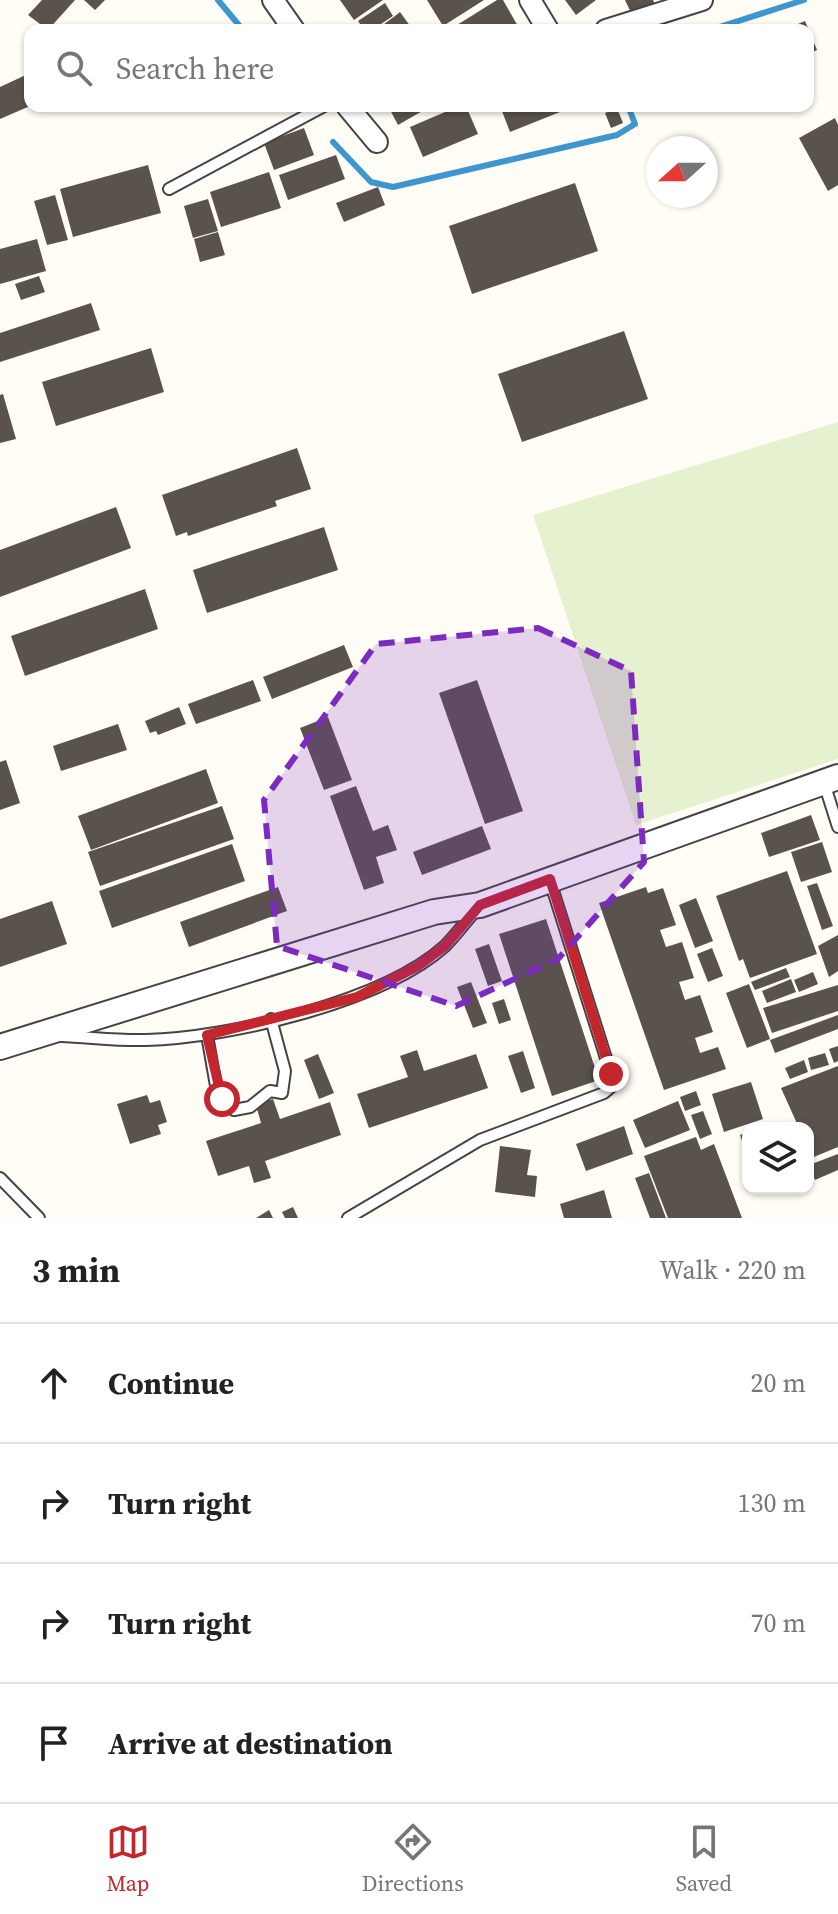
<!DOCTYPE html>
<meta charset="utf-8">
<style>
body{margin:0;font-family:"Source Serif 4",serif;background:#f2f2f2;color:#222}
.controls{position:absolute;right:24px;bottom:24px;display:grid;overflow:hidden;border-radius:16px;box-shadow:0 2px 6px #0004}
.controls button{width:72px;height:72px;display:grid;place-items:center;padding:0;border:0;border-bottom:2px solid #e0e0e0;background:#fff;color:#222;font:40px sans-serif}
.compass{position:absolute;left:646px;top:136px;width:72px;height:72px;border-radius:50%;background:#fff;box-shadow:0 2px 6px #0004;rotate:249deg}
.stop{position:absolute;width:24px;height:24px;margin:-18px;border:6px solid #c4262e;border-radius:50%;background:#fff}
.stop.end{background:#c4262e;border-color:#fff;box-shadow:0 2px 8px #0008}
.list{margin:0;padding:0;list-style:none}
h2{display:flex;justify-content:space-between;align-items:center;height:104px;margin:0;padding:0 32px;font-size:34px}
h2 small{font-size:26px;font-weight:400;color:#767676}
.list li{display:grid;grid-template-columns:52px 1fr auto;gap:24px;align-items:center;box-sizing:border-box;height:120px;padding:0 32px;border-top:2px solid #e0e0e0}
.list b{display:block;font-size:30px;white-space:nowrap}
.list em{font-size:26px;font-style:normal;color:#767676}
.icon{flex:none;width:44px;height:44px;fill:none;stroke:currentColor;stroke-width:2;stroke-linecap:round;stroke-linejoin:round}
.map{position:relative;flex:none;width:838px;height:1218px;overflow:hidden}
.search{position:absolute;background:#fff;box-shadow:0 2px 6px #0004;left:24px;right:24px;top:24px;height:88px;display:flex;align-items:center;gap:20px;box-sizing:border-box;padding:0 28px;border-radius:16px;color:#767676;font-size:30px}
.sheet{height:584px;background:#fff}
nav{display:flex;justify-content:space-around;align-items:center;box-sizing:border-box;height:112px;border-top:2px solid #e0e0e0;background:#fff;font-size:22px;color:#767676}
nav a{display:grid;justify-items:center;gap:4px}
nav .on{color:#c4262e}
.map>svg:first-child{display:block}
.pitch{fill:#e6f2cf}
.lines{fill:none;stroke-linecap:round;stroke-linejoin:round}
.stream{stroke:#3f96cf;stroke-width:6}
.building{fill:#5a524d}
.service-casing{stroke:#444;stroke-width:14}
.minor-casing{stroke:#444;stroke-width:24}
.tertiary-casing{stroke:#444;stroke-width:28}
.service{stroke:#fff;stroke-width:10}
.minor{stroke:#fff;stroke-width:20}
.tertiary{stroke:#fff;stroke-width:24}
.route{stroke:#c4262e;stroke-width:10}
.marked{fill:#7b2cbf;fill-opacity:0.2;stroke:#7b2cbf;stroke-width:6;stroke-dasharray:16 10;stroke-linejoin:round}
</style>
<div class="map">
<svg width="838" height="1218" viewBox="0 0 838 1218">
<rect width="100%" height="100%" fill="#fffdf5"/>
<path class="pitch" d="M838 422V759L636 825 533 515Z"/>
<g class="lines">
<path class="stream" d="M218 0 243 30
M710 30 804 0
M333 142 371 182 393 187 617 135 635 124 628 106"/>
</g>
<path class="building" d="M42 0H75L48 30 28 15Z
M84 0H105L95 10Z
M340 0H383L354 20Z
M427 0H484L443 26Z
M497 0H503L519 28 449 30Z
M565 0H596L576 15Z
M625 0H653L656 6 633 17Z
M385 3 393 16 372 30H364L358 21Z
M400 12 413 30H376L395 16Z
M805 21 817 50 808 54V30H784Z
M30 73V106L0 119V87Z
M388 106H431L398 125Z
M459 106H466L478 134 423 157 410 127Z
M500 106H575L510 132Z
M617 108 623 123 611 128 605 113Z
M835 118 838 125V185L828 191 799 138Z
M304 128 314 155 274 170 264 143Z
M336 155 345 179 288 200 279 175Z
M148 165 161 213 73 237 60 189Z
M269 172 281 208 221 227 210 192Z
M575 183 598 251 472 294 449 226Z
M378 187 385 205 344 222 336 203Z
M55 195 68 240 47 245 34 201Z
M208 199 218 231 193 238 184 206Z
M218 232 225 255 200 262 194 239Z
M37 239 46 271 0 284V249Z
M39 276 45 292 21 300 15 284Z
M91 303 100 330 0 362V333Z
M624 331 648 399 522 442 498 374Z
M151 348 164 392 56 426 42 382Z
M3 394 16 439 0 443V395Z
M297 448 311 489 275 501 277 506 188 536 187 532 176 536 162 495Z
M116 507 131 548 0 597V550Z
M324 527 338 570 207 613 193 570Z
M145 589 158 629 25 676 11 636Z
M344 645 353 667 272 699 263 677Z
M253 680 261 701 196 724 188 704Z
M477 680 523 811 485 824 439 693Z
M179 707 186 724 158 735 156 731 150 733 145 721Z
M328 717 352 780 324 790 300 728Z
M118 724 127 750 61 771 53 746Z
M6 760 20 803 0 810V762Z
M206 769 218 803 91 850 78 816Z
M356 786 373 831 388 825 397 850 376 857 384 883 364 890 330 796Z
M222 806 234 839 100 886 88 852Z
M811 815 820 840 769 857 761 833Z
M482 826 491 849 422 875 413 852Z
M822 842 832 872 801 882 791 852Z
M232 844 245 881 112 928 99 891Z
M787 871 817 954 750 978 743 959 739 961 716 896Z
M817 883 833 926 822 930 807 886Z
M278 887 287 911 189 947 180 922Z
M646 887 648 893 663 888 676 925 660 930 666 947 682 942 694 978 679 982 685 1000 700 995 713 1032 695 1038 700 1053 718 1047 726 1069 664 1090 599 903Z
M696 898 713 941 695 948 679 905Z
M52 901 67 944 0 967V919Z
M546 919 599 1080 552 1096 499 934Z
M838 935V971L829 977 818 946Z
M489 944 502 981 488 986 475 949Z
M712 948 723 976 708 982 697 954Z
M786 968 790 977 755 990 751 982Z
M813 972 818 984 799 992 794 980Z
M791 979 796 992 767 1003 762 991Z
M471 982 487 1023 473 1028 457 987Z
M749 984 770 1039 747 1048 726 993Z
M838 985V1011L772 1033 763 1008Z
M504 999 511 1020 499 1024 492 1003Z
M838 1015V1029L775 1053 770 1040Z
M838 1046V1061L834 1063 829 1049Z
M417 1050 424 1071 476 1054 488 1088 369 1128 357 1094 408 1077 400 1056Z
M523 1051 535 1088 521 1093 508 1056Z
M825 1053 829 1065 811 1070 808 1058Z
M318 1054 334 1093 319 1099 304 1060Z
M804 1060 808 1072 790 1079 785 1068Z
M838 1066V1147L809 1159 808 1128H799L781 1088Z
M751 1082 763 1119 724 1132 712 1094Z
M696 1091 701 1105 685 1111 680 1097Z
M147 1095 150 1103 160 1100 167 1122 158 1125 161 1134 130 1144 117 1104Z
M273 1099 280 1119 330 1102 341 1135 265 1161 271 1178 254 1183 249 1166 218 1176 206 1141 261 1123 256 1105Z
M678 1101 690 1130 645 1148 633 1120Z
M703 1111 712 1134 700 1139 691 1115Z
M780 1122 782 1128H763V1127Z
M624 1126 633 1154 586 1171 576 1144Z
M748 1132V1146L744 1147 740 1135Z
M696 1137 701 1150 714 1144 742 1218H668L644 1156Z
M500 1146 531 1150 527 1175 537 1176 535 1197 495 1192Z
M838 1154V1170L815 1180 809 1165Z
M649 1173 666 1218H650L635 1178Z
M604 1190 612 1218H564L560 1204Z
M293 1207 298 1218H285L282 1212Z
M269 1210 273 1218H256Z"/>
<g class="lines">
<g class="service-casing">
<path id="service" d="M169 189 324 106
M824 783 838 827
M207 1035 216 1086 222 1099 234 1110 250 1107 270 1091 282 1093 285 1071 271 1019
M61 1036C89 1037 118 1041 146 1040 228 1038 383 1002 445 946 456 935 466 921 477 909
M0 1178 39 1218
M348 1218 480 1140 604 1093 612 1086 611 1074 550 881"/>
</g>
<g class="minor-casing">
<path id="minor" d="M273 0 294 30
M530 0 548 30
M606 30 702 0
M347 106 377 142"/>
</g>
<g class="tertiary-casing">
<path id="tertiary" d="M0 1047 434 912 480 905 838 777"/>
</g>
<use href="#service" class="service"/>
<use href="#minor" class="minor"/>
<use href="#tertiary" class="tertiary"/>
</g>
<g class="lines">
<path class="route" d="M222 1099 207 1035 357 997 418 966 445 946 480 905 550 879 611 1074"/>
</g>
<path class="marked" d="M538 628 631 671 644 862 558 959 456 1006 277 946 264 800 376 644Z"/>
</svg>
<div class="controls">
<button><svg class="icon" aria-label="layers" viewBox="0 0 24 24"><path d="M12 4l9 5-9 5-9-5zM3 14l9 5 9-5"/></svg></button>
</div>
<svg class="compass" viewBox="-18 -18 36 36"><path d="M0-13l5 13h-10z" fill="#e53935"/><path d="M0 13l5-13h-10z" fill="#767676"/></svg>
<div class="stop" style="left:222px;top:1099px"></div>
<div class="stop end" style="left:611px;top:1074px"></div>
<div class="search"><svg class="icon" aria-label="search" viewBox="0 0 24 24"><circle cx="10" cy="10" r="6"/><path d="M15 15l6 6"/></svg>Search here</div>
</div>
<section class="sheet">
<h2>3 min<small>Walk · 220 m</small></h2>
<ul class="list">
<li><svg class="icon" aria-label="ahead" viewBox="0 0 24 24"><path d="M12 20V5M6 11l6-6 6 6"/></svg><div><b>Continue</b></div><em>20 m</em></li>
<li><svg class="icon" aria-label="right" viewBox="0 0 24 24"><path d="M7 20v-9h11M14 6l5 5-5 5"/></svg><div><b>Turn right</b></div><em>130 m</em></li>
<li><svg class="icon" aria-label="right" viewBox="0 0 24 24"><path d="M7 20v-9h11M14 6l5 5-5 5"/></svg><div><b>Turn right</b></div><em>70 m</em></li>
<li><svg class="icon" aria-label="arrive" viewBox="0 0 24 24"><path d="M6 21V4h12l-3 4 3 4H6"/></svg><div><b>Arrive at destination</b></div></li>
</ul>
</section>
<nav>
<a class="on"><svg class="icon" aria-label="map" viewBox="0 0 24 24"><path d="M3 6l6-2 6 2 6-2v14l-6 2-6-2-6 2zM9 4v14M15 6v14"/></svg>Map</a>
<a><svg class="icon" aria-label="directions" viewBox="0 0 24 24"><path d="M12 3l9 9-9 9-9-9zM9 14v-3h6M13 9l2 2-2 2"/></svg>Directions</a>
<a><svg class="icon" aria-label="saved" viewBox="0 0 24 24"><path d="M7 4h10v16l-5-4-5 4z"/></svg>Saved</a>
</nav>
